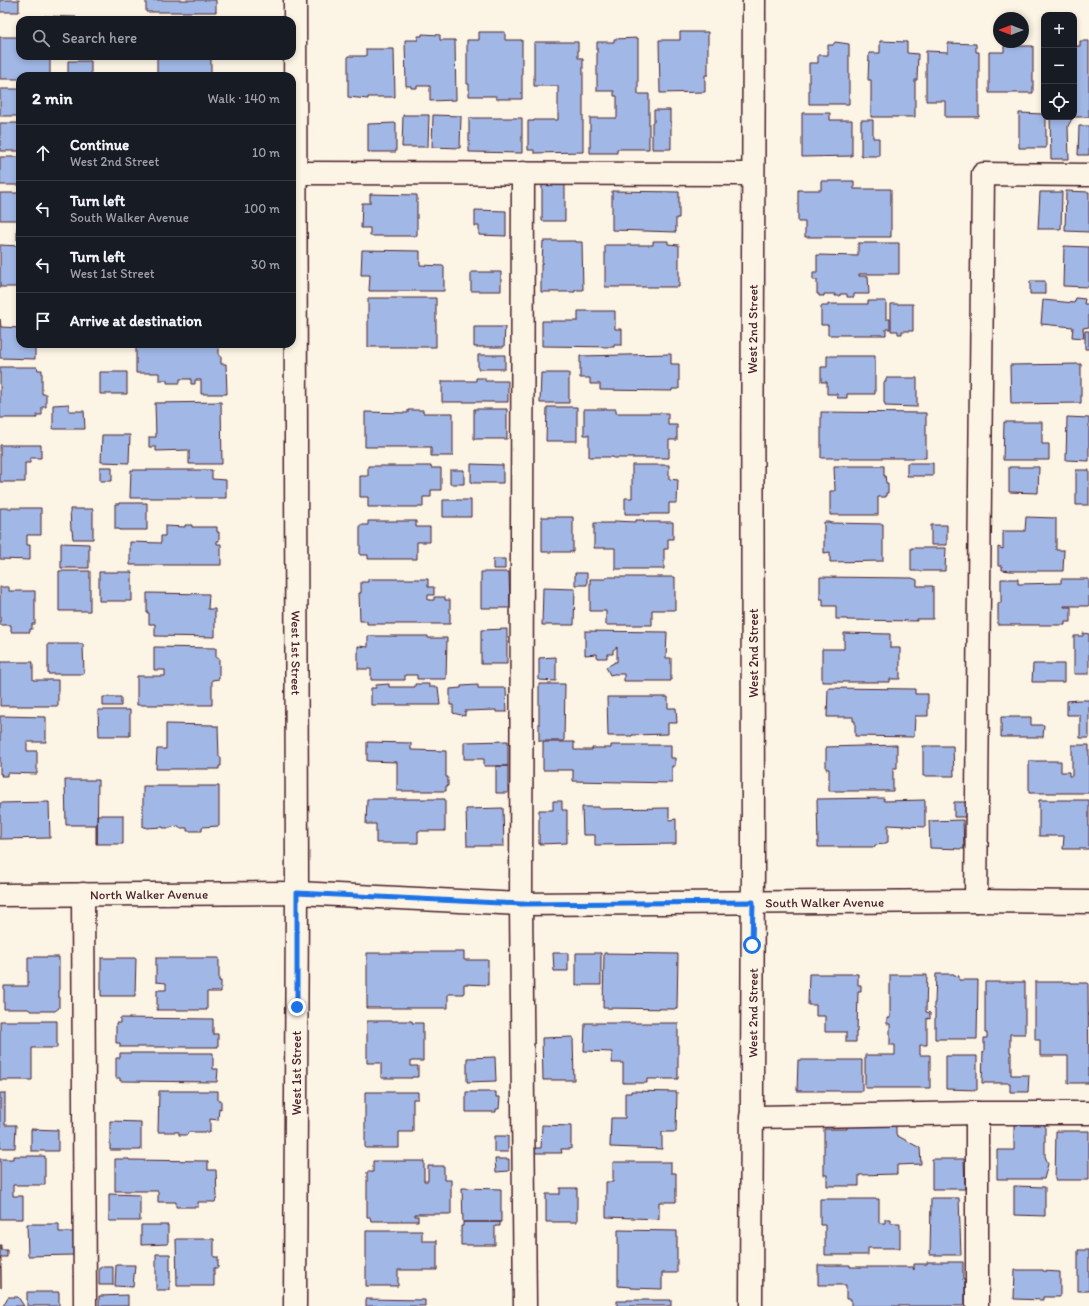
<!DOCTYPE html>
<meta charset="utf-8">
<style>
body{margin:0;font-family:Itim,sans-serif;background:#20242c;color:#f1f3f6}
.controls{position:absolute;right:12px;top:12px;display:grid;overflow:hidden;border-radius:8px;box-shadow:0 2px 6px #0003}
.controls button{width:36px;height:36px;display:grid;place-items:center;padding:0;border:0;border-bottom:1px solid #363941;background:#171b24;color:#f1f3f6;font:20px sans-serif}
.compass{position:absolute;left:993px;top:12px;width:36px;height:36px;border-radius:50%;background:#171b24;box-shadow:0 2px 6px #0003;rotate:270deg}
.stop{position:absolute;width:12px;height:12px;margin:-9px;border:3px solid #1a73e8;border-radius:50%;background:#fff}
.stop.end{background:#1a73e8;border-color:#fff;box-shadow:0 1px 4px #0008}
.list{margin:0;padding:0;list-style:none}
h2{display:flex;justify-content:space-between;align-items:center;height:52px;margin:0;padding:0 16px;font-size:17px}
h2 small{font-size:13px;font-weight:400;color:#9ea1a6}
.list li{display:grid;grid-template-columns:26px 1fr auto;gap:12px;align-items:center;box-sizing:border-box;height:56px;padding:0 16px;border-top:1px solid #363941}
.list b{display:block;font-size:15px;white-space:nowrap}
.list p{margin:0;font-size:13px;white-space:nowrap;color:#9ea1a6}
.list em{font-size:13px;font-style:normal;color:#9ea1a6}
.icon{flex:none;width:22px;height:22px;fill:none;stroke:currentColor;stroke-width:2;stroke-linecap:round;stroke-linejoin:round}
.map{position:relative;flex:none;width:1089px;height:1306px;overflow:hidden}
.search{position:absolute;background:#171b24;box-shadow:0 2px 6px #0003;left:16px;top:16px;width:280px;height:44px;display:flex;align-items:center;gap:10px;box-sizing:border-box;padding:0 14px;border-radius:12px;color:#9ea1a6;font-size:15px}
.panel{position:absolute;background:#171b24;box-shadow:0 2px 6px #0003;left:16px;top:72px;width:280px;height:276px;border-radius:12px}
.map>svg:first-child{display:block}
.building{fill:#a1b8e6;stroke:#4a1f2b}
.lines{fill:none;stroke-linecap:round;stroke-linejoin:round}
.minor-casing{stroke:#4a1f2b;stroke-width:25}
.minor{stroke:#fcf5e5;stroke-width:22}
.route{stroke:#1a73e8;stroke-width:5}
.labels{text-anchor:middle;dominant-baseline:central;stroke-width:3.5;stroke-linejoin:round;paint-order:stroke}
.street-label{font-size:13px;fill:#4a1f2b;stroke:#fcf5e5}
</style>
<div class="map">
<svg width="1089" height="1306" viewBox="0 0 1089 1306">
<rect width="100%" height="100%" fill="#fcf5e5"/>
<filter id="ink" filterUnits="userSpaceOnUse"><feTurbulence type="fractalNoise" baseFrequency=".025" numOctaves="2"/><feDisplacementMap in="SourceGraphic" scale="8" xChannelSelector="R" yChannelSelector="G"/><feConvolveMatrix kernelMatrix="1 2 1 2 8 2 1 2 1" color-interpolation-filters="sRGB"/></filter>
<g filter="url(#ink)">
<path class="building" d="M0 0H19V12H0Z
M146 0H216V12H146Z
M44 16 76 17V20H44Z
M479 32H505V40H522V99H496V96H469V84H467V40H479Z
M680 32H708V75H705V92L660 93 659 40H680Z
M422 34 440 35V40H455L456 100 430 101V86H417V88H411V86H406L405 40H418V36H422Z
M0 37H20V56H23V57H46V59H50V76H20V79H0Z
M638 38V94H649V149H617V153H590V118H617V96H614V91H597V42H614V39Z
M880 41 907 42V53L918 54 917 80H915V117H871V80H868L869 53H880Z
M1080 41H1089V117H1073L1068 126 1069 159H1051L1050 117H1074V46H1080Z
M534 42H578V58H583V152L534 153V150H528V121H534V120H558V86H534Z
M835 42 849 44V104H809V63H818V55H828V45H833Z
M948 43 976 44V52H979V117H945V101H926V51L948 52Z
M1004 46H1033V93H989V52H1004Z
M366 49H394L395 97H368V99L348 97V56H366Z
M157 56H222H211V75H200V74L157 75Z
M68 61H91V76H68Z
M0 89H20V116H0Z
M654 110H670V122H671V149H652V122H654Z
M802 113H830V120H852V156L802 157Z
M1019 113 1044 114V117H1046V148H1019Z
M403 115H429L428 147H402Z
M433 115 461 116 460 148 432 147Z
M469 118H522V153L469 152Z
M861 120H873V138H879V156H861Z
M0 123H20V151H0Z
M396 123V152H368V124Z
M1079 126H1089V155H1078Z
M0 157H20V185H0Z
M821 181H854V189H891V237H805V222H798V190H821Z
M542 185H565V221H542Z
M612 191 679 192V218H676V232L612 230Z
M1066 191 1089 192V232L1065 231Z
M1040 192H1062L1061 229H1038Z
M0 193H20V220H0Z
M370 194 417 195V236H370V228H361L362 203H370Z
M475 210 506 211V236L479 235V226H475Z
M17 227H20V240H17Z
M543 241H576V242H582L583 290H575V292H541V264H542Z
M653 241H668V244L679 245V287H605V245H653Z
M858 243H899V274H859V276H868L869 294H854V297H847V294H840V296H835V294H824V296H819V294H817V280H813V272H817V255L858 256Z
M0 245 20 246V287H0Z
M1064 246 1089 247V287L1063 286Z
M362 250 420 251V265L444 266V291H369L370 275H361Z
M471 272H501V291H471Z
M1030 281H1045V294H1030Z
M368 298H436V347H368Z
M1076 298 1085 299 1084 304H1089V327L1083 328 1084 338 1072 337 1073 327 1041 324 1043 300 1074 303Z
M868 301H886V319H890V329H886V335H828V325H821V306H828V304H868Z
M891 304H913V331H902V334H898V331H891Z
M578 311H615V329H622V345H614V347L542 346V321H578Z
M0 319 1 327 20 328V344H35V359L0 358Z
M474 327H505L504 347H474Z
M1085 331H1089V349H1085Z
M136 344H219V356H221V364H226L227 394H201V380H195V384H191V379H180V383H167V380H159V373H136Z
M671 354V364H679V389H672V391L600 390V384H590V378H580V356Z
M478 355H505V369H478Z
M827 356H875V394H847V398H837V394H827V382H821V367H827Z
M1081 364V403L1011 404 1010 365Z
M0 367H37L38 370H42V394H46V407H42V415H37V418H0Z
M100 372H127V394H100Z
M541 373H569V403H540Z
M476 378H485V381H508V402H442V381H476Z
M886 378H917V407L885 406V403H884V382H886Z
M221 402 222 464H189V450L156 451V447H149V437H156L155 403Z
M69 404V411H84L85 429H53V405Z
M547 407H577V441H546Z
M474 409H507V439H474Z
M584 409H616V413H668V425H677V440H669V458H613V457H589V435H584Z
M408 410H423V413H453V456H431V447H365V412L408 413Z
M821 412 926 413V458H821Z
M1067 417 1089 418V461L1066 460Z
M1004 422H1042V444H1049V460H1003Z
M102 435H130L129 463 101 462Z
M0 445H41V458H30V463H25V482H0Z
M907 463H933V476H907Z
M471 464 503 465V483H471Z
M632 465H669V479L678 480 677 503H669V514H625V498H632Z
M368 466H431V468H441V490H431V497H423V507H368V497H360V476H368Z
M834 466H884V476L885 475 886 483H888V493H886V497H878V515H830V491H835Z
M100 467H112V481H100Z
M1009 467H1039L1038 493 1009 492Z
M131 470H212V479L226 480V498H130Z
M450 470H464V484H450Z
M1076 470H1089V505H1076Z
M443 500H471V517H443Z
M119 503H147V530H119V529H115V504H119Z
M0 508H41V535H27V545H30V560L0 559Z
M70 509H93V539H73L72 530H71Z
M542 517H573V552H542Z
M1026 517 1056 518V550H1064L1063 571H1011L1002 570V566H998V547L1003 549V531H1025Z
M636 520H644V522H673V539H668V549H664V569H615V548H594V523H615V521L636 522Z
M368 521H416V527H430V542H417V559H368V555H360V525H368Z
M824 522H829L831 523 883 524V561L830 562V552L824 553Z
M185 525H192V527H217V532H219V541H217V544H221V565H130V542L161 543V536H165V526L185 527Z
M931 525H947V545H931Z
M61 543 89 544V568H61Z
M911 548H946L945 571H911Z
M493 559H505V569H493Z
M59 571H90V611H59Z
M99 572H132V601H99Z
M481 572H509L510 608H481Z
M575 573H587V585H575Z
M606 577H675V610H652V625H606V611H590V579H606Z
M820 577 912 578 917 580V586H933V619H917V621L847 620V619H836V606H823V599H820Z
M368 579H428V587H434V595H428V600H434V597H445V600H450V624H367V621H360L359 593H361V582H368Z
M1001 579H1018V584L1061 583V579H1089V606H1064V607H1071V622H1065V625H998V603H1001Z
M0 587H9V591H35V624H32V629H30V632H11V625H0Z
M543 588 575 589 574 625H542Z
M147 593 209 594 208 609H215V637L155 636V624H149V613H147Z
M507 629V664H481V630Z
M585 631 667 632 666 658H671V681H624V674H614L610 675 606 667 614 663V662H617V647L613 650V654H607V658H597V654L585 655Z
M844 633 890 634V648H900V679H890V682H822V649H844Z
M1083 633 1089 634V674H1074V636H1083Z
M368 636H428V638H447L446 679H417V675H405V680H371V669H358V646L368 647Z
M48 644H83L84 674H48Z
M154 647 216 648V658H219V679L212 680V705H137V676H165V670H154Z
M556 657V681L539 680V658Z
M0 662H33V680H58V706H0Z
M1033 664H1064V682H1032Z
M389 684V687H415V684H429V687H438L440 705H371V688H376V685Z
M539 684H565L564 741H539Z
M478 685V688H506L507 712H496V710L465 711V716L453 713V705H450V689L461 688V686Z
M828 688 915 689V694H928V716H915L914 737 855 736V721H853V717H827Z
M103 697H121V706H103Z
M607 697H668V708H676L677 723H668V734L632 735V736H608Z
M1079 700H1089V738H1080V715H1067V701Z
M98 710H130V736H99Z
M0 716 46 717V742H27V751H37V774L7 773V776H1L2 774H0Z
M1001 717H1031V725H1044L1043 737H1001Z
M166 724 213 725V726H218L219 757H221V766H219V769H156L157 749H166Z
M508 741V766H484V759H464V742Z
M367 742 411 743V750L446 751V777H448V786H446V791H397V762L367 761Z
M543 742H574V750H592V748H611V745H671V758H675V766H672V783L573 781V770H543Z
M897 745V768H893V791H829V769H826V747Z
M1072 745H1089V793H1029V761H1061V772H1069V776H1072Z
M923 746H953L954 776H923Z
M496 766H508V793H496Z
M65 780H98L97 844H96V825H66Z
M143 786H219V826L202 827V831H187V828H179V826L171 827V828H163V827L146 828V827H143Z
M884 798V801L925 800V827L888 825V842L885 843V844L875 845V847H818L817 799Z
M367 799H445V831H418V843H376V824H366Z
M1039 800H1089V849H1063L1064 836H1039Z
M553 801H562V810H567V843L539 844V810H553Z
M49 802 50 838 0 839V803Z
M954 802H966V817H954Z
M582 807H599V809L669 808V820L676 819V844L595 845V835H583Z
M503 808 504 846H467L466 809Z
M97 815H123V844H97Z
M963 820 964 849 930 848 929 821Z
M414 952H464V960H488V985L464 984V994H448V1008H367V953H414Z
M553 953H568V971H554Z
M576 953H601V985H576Z
M604 953 678 954 677 1009 603 1008Z
M28 957H59V1008L55 1011H31L28 1009H4V986H28Z
M101 958H136L135 996H101Z
M156 958H219V981H221V992H207V1010H157V990H166V983L156 982Z
M809 974H858V985H861V991H858L857 1032H856V1042H846V1032H825V1016H816V1005H808Z
M936 974H954V975L959 976V980H978L977 1039H935V1009H934V1003H935Z
M890 975H927L926 1012 930 1013V1019L927 1018V1045H920V1055H930V1088H865V1055H895V1045H890V1024H887V1018H890Z
M985 982H1025V1034H1010V1052H1011V1075H1029L1028 1092H1010V1083H982L983 1052H984V1038H987V1033H985Z
M1035 982H1071V983H1088L1089 1083H1068V1056H1040V1040H1035Z
M120 1018 213 1019V1034H218V1047H120V1043H116V1023H120Z
M0 1021H57V1048H32V1080H0Z
M367 1021H412V1023H423V1061H411V1066H418V1077H412V1078H381V1063H367Z
M585 1023H678V1079H647V1083H623V1063H612V1052L584 1051Z
M573 1037 574 1080H543L542 1038Z
M120 1053H213V1069H218L217 1082 120 1081V1078H116V1058H120Z
M946 1056H977V1090L946 1089Z
M495 1057 496 1081 467 1082V1058Z
M798 1060H862V1091H797Z
M159 1091H218V1100H221V1109L219 1108 218 1120 210 1119V1132H188L187 1135H179V1132H158Z
M631 1091 677 1092 676 1132H662V1149L610 1147 611 1118H625V1093H631Z
M365 1092H418V1099H413V1132H399V1148H365Z
M466 1092H496V1097H500L499 1109H496V1112H466Z
M0 1093H5V1125H16L15 1148H0Z
M110 1121 141 1122V1150H110Z
M847 1124H896V1135L920 1148 921 1164 897 1165V1174L859 1175V1186H827V1175H824V1129H847Z
M1014 1124H1045V1156L1048 1164 1044 1179H997V1150H1014Z
M542 1125 571 1126V1149H561L562 1153H535V1148H541Z
M31 1129 58 1130V1151H31Z
M1056 1131H1089V1180H1055Z
M494 1136H508V1152H494Z
M13 1156H45V1185H13V1196H23V1219H0V1159H13Z
M115 1159H129V1160L208 1161V1170H216L217 1197 215 1202H198V1207H176V1202H158V1191H115Z
M495 1159H509V1171L496 1172Z
M932 1159H964L965 1189H932Z
M373 1161H424V1181H428V1166H444V1180H451V1214H415V1216H418V1221H371L370 1217H367V1172H373Z
M613 1162H671V1173H676V1202H659V1219L606 1217V1182H613Z
M1014 1186 1045 1187V1216L1014 1215Z
M462 1188 501 1189V1222H463Z
M560 1188H577V1222H546V1194H560Z
M109 1194 140 1195V1221H109Z
M931 1198H959L961 1255H930Z
M820 1199H879V1223H885V1219H891V1223H900V1248H868V1255H825V1225H820Z
M463 1222H500V1226H495V1245H461V1226H463Z
M27 1224H59V1232H74V1255L28 1256Z
M141 1225H168V1244L141 1245Z
M618 1230 677 1231V1273H662V1289L630 1288V1287L618 1286Z
M366 1231H422V1241H437V1270H398V1286H366Z
M176 1239H214V1257H218V1268H214V1286H177Z
M0 1245H1V1250H7V1257H1V1288Z
M1078 1250H1089V1291H1078Z
M156 1254H170V1290H156Z
M927 1262H963V1280H965V1306H851V1299H846V1285H818V1265H850V1267H913L914 1270V1264H927Z
M116 1265H135L133 1287 115 1286Z
M99 1267H113V1285H99Z
M1015 1270H1043V1271L1060 1272V1297H1043V1300L1014 1299Z
M27 1292H59V1306H27Z
M128 1295V1306H99V1296Z
M8 1297H18L24 1306H3Z
M366 1299 425 1300V1306H366Z
M627 1300H671V1306H617V1301H627Z"/>
<g class="lines">
<g class="minor-casing">
<g id="minor">
<path id="s1" d="M295 0 297 893 295 1306"/>
<path d="M295 173 752 174"/>
<path d="M523 173 521 904 525 1306"/>
<path d="M83 894 85 1306"/>
<path id="s2" d="M0 895 297 893 521 904 976 901 1089 902"/>
<path d="M976 901 983 174 1089 175"/>
<path d="M977 1113V1306"/>
<path d="M751 1117 977 1113H1089"/>
<path id="s3" d="M751 1306C751 1157 753 1008 753 860 753 573 751 287 754 0"/>
</g>
</g>
<use href="#minor" class="minor"/>
</g>
</g>
<g class="lines" filter="url(#ink)">
<path class="route" d="M297 1007V893L521 904 753 902 752 945"/>
</g>
<g class="labels">
<g class="street-label">
<text stroke="none"><textPath href="#s3" startOffset="977">West 2nd Street</textPath></text>
<text stroke="none"><textPath href="#s1" startOffset="653">West 1st Street</textPath></text>
<text transform="translate(753 653) rotate(-90)">West 2nd Street</text>
<text stroke="none"><textPath href="#s2" startOffset="149">North Walker Avenue</textPath></text>
<text stroke="none"><textPath href="#s2" startOffset="825">South Walker Avenue</textPath></text>
<text stroke="none"><textPath href="#s3" startOffset="293">West 2nd Street</textPath></text>
<text transform="translate(296 1073) rotate(-90)">West 1st Street</text>
</g>
</g>
</svg>
<div class="controls">
<button>+</button>
<button>−</button>
<button><svg class="icon" aria-label="locate" viewBox="0 0 24 24"><circle cx="12" cy="12" r="6"/><path d="M12 2v4M12 18v4M2 12h4M18 12h4"/></svg></button>
</div>
<svg class="compass" viewBox="-18 -18 36 36"><path d="M0-13l5 13h-10z" fill="#e53935"/><path d="M0 13l5-13h-10z" fill="#9ea1a6"/></svg>
<div class="stop" style="left:752px;top:945px"></div>
<div class="stop end" style="left:297px;top:1007px"></div>
<div class="search"><svg class="icon" aria-label="search" viewBox="0 0 24 24"><circle cx="10" cy="10" r="6"/><path d="M15 15l6 6"/></svg>Search here</div>
<section class="panel">
<h2>2 min<small>Walk · 140 m</small></h2>
<ul class="list">
<li><svg class="icon" aria-label="ahead" viewBox="0 0 24 24"><path d="M12 20V5M6 11l6-6 6 6"/></svg><div><b>Continue</b><p>West 2nd Street</p></div><em>10 m</em></li>
<li><svg class="icon" aria-label="left" viewBox="0 0 24 24"><path d="M17 20v-9H6M10 6l-5 5 5 5"/></svg><div><b>Turn left</b><p>South Walker Avenue</p></div><em>100 m</em></li>
<li><svg class="icon" aria-label="left" viewBox="0 0 24 24"><path d="M17 20v-9H6M10 6l-5 5 5 5"/></svg><div><b>Turn left</b><p>West 1st Street</p></div><em>30 m</em></li>
<li><svg class="icon" aria-label="arrive" viewBox="0 0 24 24"><path d="M6 21V4h12l-3 4 3 4H6"/></svg><div><b>Arrive at destination</b></div></li>
</ul>
</section>
</div>
